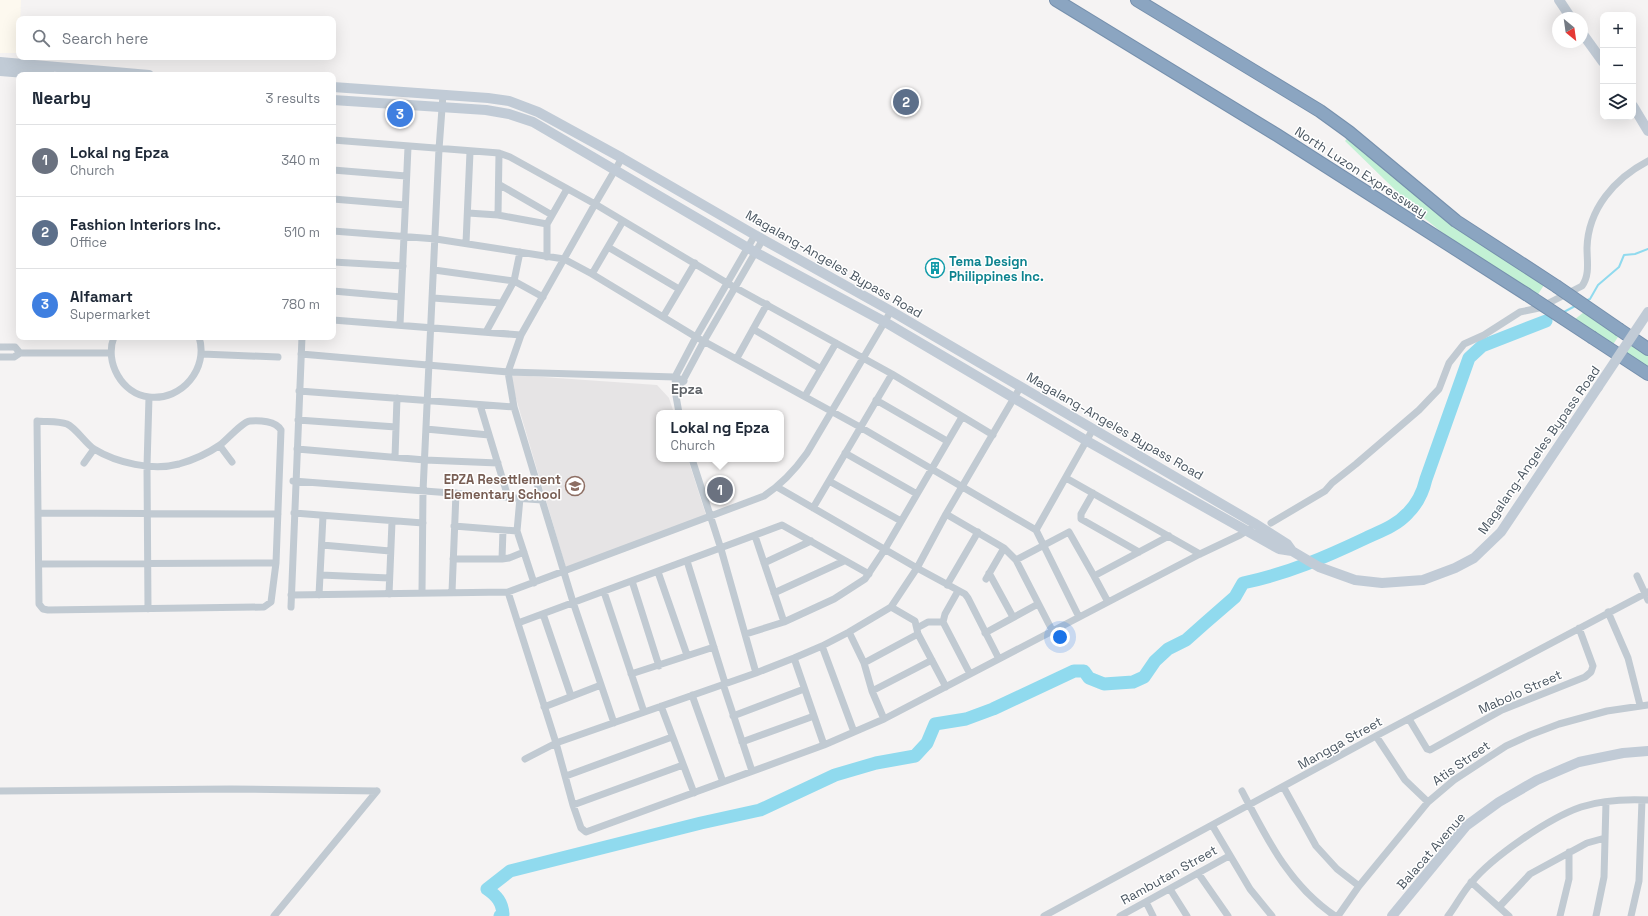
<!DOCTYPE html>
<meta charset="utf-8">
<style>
body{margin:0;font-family:"Space Grotesk",sans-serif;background:#f6f6f7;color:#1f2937}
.controls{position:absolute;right:12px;top:12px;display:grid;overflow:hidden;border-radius:8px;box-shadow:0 4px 16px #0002}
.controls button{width:36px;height:36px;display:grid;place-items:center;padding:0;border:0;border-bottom:1px solid #e0e1e3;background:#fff;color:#1f2937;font:20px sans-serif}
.compass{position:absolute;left:1552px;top:12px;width:36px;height:36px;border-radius:50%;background:#fff;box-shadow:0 4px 16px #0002;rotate:151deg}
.you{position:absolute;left:1060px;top:637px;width:14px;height:14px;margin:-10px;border:3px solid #fff;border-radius:50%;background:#1a73e8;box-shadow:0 0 0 6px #1a73e833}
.badge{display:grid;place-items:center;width:26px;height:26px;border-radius:50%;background:#111827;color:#fff;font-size:13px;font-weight:700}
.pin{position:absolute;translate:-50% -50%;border:2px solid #fff;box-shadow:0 1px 4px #0006}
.popup{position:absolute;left:656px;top:410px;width:128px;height:52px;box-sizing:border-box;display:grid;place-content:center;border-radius:8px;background:#fff;filter:drop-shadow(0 1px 3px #0005);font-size:13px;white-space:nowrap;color:#747a83}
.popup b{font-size:15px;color:#1f2937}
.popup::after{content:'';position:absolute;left:50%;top:100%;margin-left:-8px;border:8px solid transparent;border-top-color:#fff}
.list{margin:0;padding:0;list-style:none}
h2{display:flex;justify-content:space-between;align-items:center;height:52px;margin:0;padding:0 16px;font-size:17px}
h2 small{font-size:13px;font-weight:400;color:#747a83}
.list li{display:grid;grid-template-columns:26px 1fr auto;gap:12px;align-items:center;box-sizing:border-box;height:72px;padding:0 16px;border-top:1px solid #e0e1e3}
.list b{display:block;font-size:15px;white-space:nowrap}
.list p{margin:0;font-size:13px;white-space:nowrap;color:#747a83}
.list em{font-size:13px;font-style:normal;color:#747a83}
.icon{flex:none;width:22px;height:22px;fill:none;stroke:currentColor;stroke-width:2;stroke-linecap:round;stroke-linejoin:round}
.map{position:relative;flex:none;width:1648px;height:916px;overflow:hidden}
.search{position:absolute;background:#fff;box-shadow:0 4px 16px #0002;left:16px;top:16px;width:320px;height:44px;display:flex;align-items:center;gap:10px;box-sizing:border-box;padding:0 14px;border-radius:8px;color:#747a83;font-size:15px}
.panel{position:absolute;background:#fff;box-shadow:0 4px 16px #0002;left:16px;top:72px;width:320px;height:268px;border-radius:8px}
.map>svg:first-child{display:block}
.commercial{fill:#fdf9ef}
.education{fill:#e6e4e5}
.green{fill:#c3f1d5}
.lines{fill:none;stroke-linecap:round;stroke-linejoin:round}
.stream{stroke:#90daee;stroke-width:2}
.river{stroke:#90daee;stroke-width:13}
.highway-casing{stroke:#7690ad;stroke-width:14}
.street{stroke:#c1cad2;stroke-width:7}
.secondary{stroke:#c1cbd6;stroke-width:10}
.highway{stroke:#8ba5c1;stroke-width:12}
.highway-bridge-casing{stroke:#7690ad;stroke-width:14;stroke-linecap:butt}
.secondary-bridge{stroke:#c1cbd6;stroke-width:10}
.highway-bridge{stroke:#8ba5c1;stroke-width:12}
.labels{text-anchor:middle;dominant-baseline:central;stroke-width:3;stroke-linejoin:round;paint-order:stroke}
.street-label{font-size:13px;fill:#4a5661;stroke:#fff}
.culture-label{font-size:13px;font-weight:bold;fill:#0d838f;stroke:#fff;text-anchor:start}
.education-label{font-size:13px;font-weight:bold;fill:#785e54;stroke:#fff;text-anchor:end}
.neighbourhood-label{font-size:14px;font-weight:bold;fill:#5f6368;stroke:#fff}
</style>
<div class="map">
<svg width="1648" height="916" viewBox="0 0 1648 916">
<rect width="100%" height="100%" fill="#f5f3f3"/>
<path class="commercial" d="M0 0H21L19 53H0Z"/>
<path class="education" d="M514 375 657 385 669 398 674 413H659V459H688L706 515 566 568 510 378Z"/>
<path class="green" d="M1349 136 1455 225 1544 285 1537 296 1450 239 1423 217 1345 141Z
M1584 312 1620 334 1612 346 1574 320Z
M1629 340 1648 353V370L1621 352Z"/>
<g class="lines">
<path class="stream" d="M1585 301 1590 299 1598 285 1619 267 1624 255 1635 254 1648 249
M1562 313 1577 305
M1546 321 1554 317"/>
<path class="river" d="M500 916 503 914C502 902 497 896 487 889L510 871 701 823 760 810 835 775 876 763 915 756 927 743 935 724 966 719 993 709 1074 671H1084L1089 678 1104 684 1133 682 1144 677 1155 661 1168 649 1186 640 1204 624 1235 597 1243 583C1287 574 1326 557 1366 538 1381 531 1396 526 1408 513 1418 503 1423 492 1426 479L1469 358 1482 346 1546 321"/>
<g class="highway-casing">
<path id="highway" d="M1056 0 1277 135 1526 294
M1137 0 1320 111 1349 132 1456 221 1556 286
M1620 330 1648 349
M1593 338 1648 374"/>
</g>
<path class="street" d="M333 140 499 153 510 157 595 204 727 283 892 374 993 435
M333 170 406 176
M500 185 552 215
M333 199 405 205
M468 213 498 215 547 224
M498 215 499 153
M333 231 436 239 564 259 592 274 696 337 860 427 1036 530 1079 617
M466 243 470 152
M608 247 679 289
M547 257V224L567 189
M333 262 403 266
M434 270 514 281 543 297
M592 274 623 221
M333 291 401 297
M433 298 501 303
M663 317 695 263
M333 320 521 335
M400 325 408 147
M753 329 821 369
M486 332 514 281 520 252
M114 337C104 362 122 394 149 397 182 401 209 368 199 337
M0 347H15L20 353
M202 354 278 357
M301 354 508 372 675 377 684 381
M0 357H14L20 353H110
M737 358 767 304
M681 384 704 341 763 239
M299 391 514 407
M805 396 836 343
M876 400 947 441
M480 405 508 497
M679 413 676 396 675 377 696 337 755 235
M298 420 396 427
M37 421C46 422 59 421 67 424 76 428 85 443 94 449 117 463 152 471 179 464 193 460 207 454 220 445 227 440 242 422 250 421 259 420 276 421 281 430L276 563 271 602 264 607 48 610 43 609 39 604Z
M426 429 489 435
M220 446 232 462
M297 449 425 460 498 463
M845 453 917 494
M395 457 397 398
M692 459 721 549 756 673
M84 463 94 449
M1066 478 1200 554
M293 481 542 500
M829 481 901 521
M777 487 917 568 965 594 968 598 999 659
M1093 493 1081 514V519L1139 552
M520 498 517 531 534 583
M813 508 892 374
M39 513 278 514
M294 513 423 523
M946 514 1004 548 1016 560 1053 632
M1271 523 1325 491 1332 483 1356 464 1419 410 1439 389 1449 363 1464 344 1484 335 1520 312 1539 308 1582 286C1590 275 1587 261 1587 248 1588 209 1615 178 1648 161
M454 526 517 531
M1036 530 1093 429
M755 536 784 622
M322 545 390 551
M453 559H502L509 558 524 552
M502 559 503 530
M1016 560 1069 532 1094 576
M687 561 725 683
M764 563 811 541
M39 564 276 563
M658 572 687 655
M989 573 1013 617
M321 575 389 578
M1637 576 1648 600
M986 579 1004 548
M632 581 659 666
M947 585 978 532
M958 591 945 614 943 622 970 674
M452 592 456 493
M508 592 556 743 573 805 581 828 586 832 824 745 884 719 1200 554 1240 535 1250 529
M604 592 644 712
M422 593 423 491 439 149 443 95
M774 593 844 561
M389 594 392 522
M291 595 508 592 764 496C782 484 795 470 807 453L891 311
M319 595 323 516
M1108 602 1094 576 1169 536
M291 607 302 337
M891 607 915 621 918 634 946 687
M148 609 147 466 149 397
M1608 612 1628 658 1640 705
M543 614 571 696
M518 623 782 525 869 574
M917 628 928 622H943
M849 632 864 663 918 634
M985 633 1038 604
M746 634 784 622 834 599 865 579 885 549 962 417
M822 646 854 732
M794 658 824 745
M864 663 872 691
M631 674 714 647
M723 684 752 771
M692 695 723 782
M661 706 694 793
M544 707 601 685
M733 716 804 689
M884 719 872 691 932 660
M1409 719 1427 749 1430 750 1502 710 1585 677 1591 672 1593 666 1579 628
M614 723 573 602 542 500 514 407 508 372 521 335 595 204 622 158
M1376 736 1405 780 1428 802
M742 742 814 716
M525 759 556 743 756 673 794 658 822 646 849 632 891 607 917 568 946 514 1021 386
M566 776 672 737
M1284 788 1316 846 1337 869 1359 886
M0 791 231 789 377 791
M1242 791C1267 839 1289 885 1335 916
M573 805 683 765
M1212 825 1250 889 1272 916
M1198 873 1228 916
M1471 882 1509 916
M1170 889 1187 916
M1146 902 1153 916
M1500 906 1530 874 1587 843 1605 838
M274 916 377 791
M1044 916 1376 736 1648 592
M1120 916 1229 856
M1338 916 1359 886 1428 802 1454 780 1506 746 1530 735 1559 724 1607 711 1648 705
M1448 916C1456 906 1462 893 1471 883 1492 857 1549 818 1581 807 1602 800 1626 799 1648 800
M1560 916 1569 879V852
M1596 916 1604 877 1606 802
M1631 916 1639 881 1642 800"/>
<path class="secondary" d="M1559 0 1571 18
M1582 33 1603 62
M0 62 149 75
M0 71 50 75
M333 87 488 98 509 101 538 112 622 158 755 235 891 311 1254 523 1287 544 1292 551
M333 100 486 110 509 114 533 122 755 252 885 322 1087 441 1279 549 1292 551 1319 567 1355 580 1382 583 1423 580 1455 568 1474 558 1501 532 1598 387
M1633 106 1648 131
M1392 916 1466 826 1499 802 1537 780 1579 762 1623 753 1648 751"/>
<use href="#highway" class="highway"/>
<g class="highway-bridge-casing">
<path id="highway-bridge" d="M1556 286 1620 330
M1526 294 1593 338"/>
</g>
<path class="secondary-bridge" d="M1598 387 1648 312"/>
<use href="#highway-bridge" class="highway-bridge"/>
</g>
<defs>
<g id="building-ring" transform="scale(1)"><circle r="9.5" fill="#fff" stroke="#0f9aa8" stroke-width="1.5"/><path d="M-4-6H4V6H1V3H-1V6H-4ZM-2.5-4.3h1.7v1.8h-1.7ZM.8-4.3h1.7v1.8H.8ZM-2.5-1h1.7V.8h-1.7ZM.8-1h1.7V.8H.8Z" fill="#0f9aa8"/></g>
<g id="school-ring" transform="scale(1)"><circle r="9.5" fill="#fff" stroke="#8d6e63" stroke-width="1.5"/><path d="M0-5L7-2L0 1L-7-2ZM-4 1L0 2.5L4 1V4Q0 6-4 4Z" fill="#8d6e63"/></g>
</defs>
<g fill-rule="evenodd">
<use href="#building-ring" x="935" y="268"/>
<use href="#school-ring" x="575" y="486"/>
</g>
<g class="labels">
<g class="street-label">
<text transform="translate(1361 172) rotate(33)">North Luzon Expressway</text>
<text transform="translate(834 264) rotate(30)">Magalang-Angeles Bypass Road</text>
<text transform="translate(1115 426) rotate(30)">Magalang-Angeles Bypass Road</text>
<text transform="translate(1539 450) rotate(-55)">Magalang-Angeles Bypass Road</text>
<text transform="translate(1520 692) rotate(-24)">Mabolo Street</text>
<text transform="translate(1340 743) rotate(-29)">Mangga Street</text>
<text transform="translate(1461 763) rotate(-35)">Atis Street</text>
<text transform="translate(1431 851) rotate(-49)">Balacat Avenue</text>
<text transform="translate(1169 875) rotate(-29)">Rambutan Street</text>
</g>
<g class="culture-label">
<text x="949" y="261">Tema Design<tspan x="949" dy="15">Philippines Inc.</tspan></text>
</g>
<g class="education-label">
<text x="561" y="479">EPZA Resettlement<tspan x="561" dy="15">Elementary School</tspan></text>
</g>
<g class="neighbourhood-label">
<text x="687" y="389">Epza</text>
</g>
</g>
</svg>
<div class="controls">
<button>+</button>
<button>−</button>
<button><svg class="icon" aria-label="layers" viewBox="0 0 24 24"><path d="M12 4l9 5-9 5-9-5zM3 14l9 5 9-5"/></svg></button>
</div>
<svg class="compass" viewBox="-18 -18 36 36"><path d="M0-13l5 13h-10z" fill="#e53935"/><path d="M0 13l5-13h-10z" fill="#747a83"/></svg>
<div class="you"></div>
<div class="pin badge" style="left:720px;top:490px;background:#6b7280">1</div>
<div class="popup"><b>Lokal ng Epza</b>Church</div>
<div class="pin badge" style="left:906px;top:102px;background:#5c6f8a">2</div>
<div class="pin badge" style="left:400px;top:114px;background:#3f7fe0">3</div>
<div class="search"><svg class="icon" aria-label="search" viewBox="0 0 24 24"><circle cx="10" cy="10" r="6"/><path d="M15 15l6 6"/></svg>Search here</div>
<section class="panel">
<h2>Nearby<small>3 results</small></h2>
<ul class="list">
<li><span class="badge" style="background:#6b7280">1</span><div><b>Lokal ng Epza</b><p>Church</p></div><em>340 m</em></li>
<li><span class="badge" style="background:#5c6f8a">2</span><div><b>Fashion Interiors Inc.</b><p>Office</p></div><em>510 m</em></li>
<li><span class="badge" style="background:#3f7fe0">3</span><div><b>Alfamart</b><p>Supermarket</p></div><em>780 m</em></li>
</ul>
</section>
</div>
